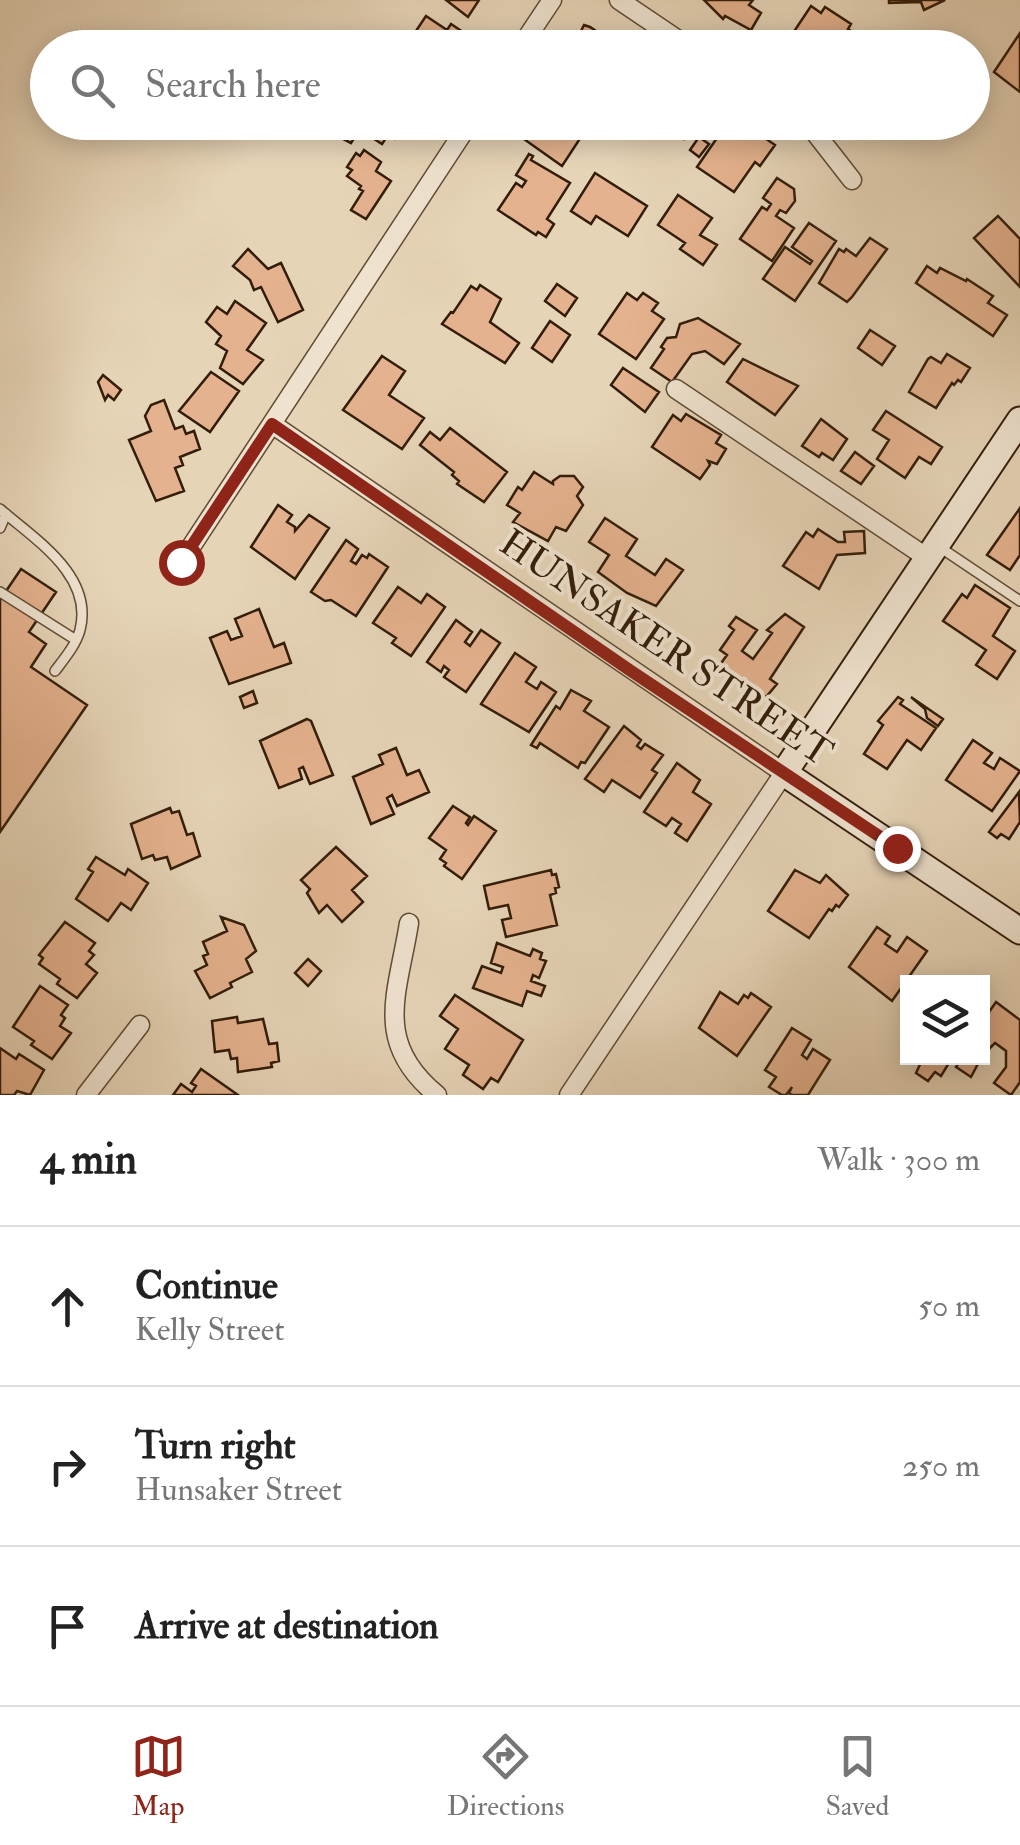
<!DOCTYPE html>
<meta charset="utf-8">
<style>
body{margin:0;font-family:"IM FELL Double Pica",serif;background:#f6f6f6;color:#222}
.controls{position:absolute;right:30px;bottom:30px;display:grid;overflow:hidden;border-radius:0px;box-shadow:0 5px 25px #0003}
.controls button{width:90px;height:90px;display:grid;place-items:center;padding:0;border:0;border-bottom:2px solid #e0e0e0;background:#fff;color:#222;font:50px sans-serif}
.stop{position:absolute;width:30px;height:30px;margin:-22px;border:8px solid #8f2418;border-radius:50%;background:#fff}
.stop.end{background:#8f2418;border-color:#fff;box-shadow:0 2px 10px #0008}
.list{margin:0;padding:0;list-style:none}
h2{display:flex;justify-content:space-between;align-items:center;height:130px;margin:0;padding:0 40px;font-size:42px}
h2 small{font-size:32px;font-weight:400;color:#767676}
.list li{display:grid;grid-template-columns:65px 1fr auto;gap:30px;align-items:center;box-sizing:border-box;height:160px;padding:0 40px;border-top:2px solid #e0e0e0}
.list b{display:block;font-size:38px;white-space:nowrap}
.list p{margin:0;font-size:32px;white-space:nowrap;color:#767676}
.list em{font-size:32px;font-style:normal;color:#767676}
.icon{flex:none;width:55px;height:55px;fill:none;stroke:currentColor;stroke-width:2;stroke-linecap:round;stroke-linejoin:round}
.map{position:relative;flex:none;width:1020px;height:1095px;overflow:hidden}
.search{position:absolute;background:#fff;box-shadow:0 5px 25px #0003;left:30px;right:30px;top:30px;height:110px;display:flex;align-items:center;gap:25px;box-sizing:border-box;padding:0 35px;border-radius:55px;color:#767676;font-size:38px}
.sheet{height:610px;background:#fff}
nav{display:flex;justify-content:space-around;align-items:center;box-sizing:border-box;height:140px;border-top:2px solid #e0e0e0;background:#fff;font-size:28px;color:#767676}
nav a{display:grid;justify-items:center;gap:5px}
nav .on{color:#8f2418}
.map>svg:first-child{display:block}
.building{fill:#e4b28e;stroke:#331d09;stroke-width:2.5}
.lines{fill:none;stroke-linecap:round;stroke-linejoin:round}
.lane-casing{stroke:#604b34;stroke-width:12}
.street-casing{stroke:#604b34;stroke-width:21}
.secondary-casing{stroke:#331d09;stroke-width:29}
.lane{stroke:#efe3d0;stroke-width:9}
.street{stroke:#efe3d0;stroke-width:18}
.secondary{stroke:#efe3d0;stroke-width:25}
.route{stroke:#8f2418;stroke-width:12}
.labels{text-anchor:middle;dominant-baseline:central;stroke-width:8;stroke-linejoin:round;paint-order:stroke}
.street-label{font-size:38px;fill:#331d09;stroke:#efe3d0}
</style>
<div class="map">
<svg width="1020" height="1095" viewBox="0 0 1020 1095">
<rect width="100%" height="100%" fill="#e6d4b7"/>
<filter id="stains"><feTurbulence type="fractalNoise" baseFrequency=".002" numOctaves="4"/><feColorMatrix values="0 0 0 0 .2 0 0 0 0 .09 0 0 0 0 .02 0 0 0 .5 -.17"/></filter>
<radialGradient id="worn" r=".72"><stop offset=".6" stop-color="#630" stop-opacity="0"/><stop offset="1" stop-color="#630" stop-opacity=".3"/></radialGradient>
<path class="building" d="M446 0H479L468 17Z
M704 0H753L749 5 761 13 751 30 725 16 723 19Z
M889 0H945L924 10 921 2 889 3Z
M811 6 821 13 825 7 851 24 848 29 863 39 857 48H783Z
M426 16 447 30 451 24 463 32 452 48H409L402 43 408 35 412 37Z
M584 25 590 27 621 48H577L578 45 575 43Z
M1020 33V92L994 72Z
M331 122 356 135 351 143 326 130Z
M367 122H410L395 139 388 135 382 144 362 131Z
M531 122H569L583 134 562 166 521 137Z
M657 122H696L684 139Z
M728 122 740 130 743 127 754 135 756 132 775 145 760 166 755 162 734 192 697 167Z
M699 137 709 144 699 157 690 150Z
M364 150 381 162 376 171 391 181 366 219 351 210 363 191 359 189 361 186 347 176 352 170 347 167 356 153 360 156Z
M529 154 533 156 531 160 570 183 547 219 554 224 546 237 538 232 536 235 498 210 516 183 522 187 526 181 516 175Z
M595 173 647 206 628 236 596 216 591 224 571 211Z
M777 178 794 189 795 201 786 213 780 210 776 216 794 228 772 261 740 239 762 207 767 210 771 204 763 198Z
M678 195 712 218 700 235 717 245 703 265 680 249 685 243 658 225Z
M998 216 1020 239V287L974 238Z
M809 223 836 241 795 301 763 279 785 247 810 264 812 261 792 247Z
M870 238 887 249 852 297 847 302 819 283 839 249 844 252 846 249 856 256Z
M248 249 268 269 281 263 303 310 278 322 261 287 254 290 250 280 233 266Z
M927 266 937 273 940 268 966 281 967 279 993 296 988 303 1007 315 993 336 916 283Z
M557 284 577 298 565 316 545 301Z
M480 285 501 299 490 322 519 343 505 363 442 324 451 312 453 313 471 286 477 290Z
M627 293 637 300 643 293 658 303 652 311 664 319 636 359 599 334Z
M235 301 266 323 247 350 263 360 243 384 220 368 227 351 216 344 221 336 206 322 217 307 227 314Z
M698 318 740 344 724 364 705 351 692 354 672 382 651 368 664 349 661 347 667 338 676 337 680 324Z
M550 321 570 335 552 362 532 348Z
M870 330 895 346 882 365 858 348Z
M947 354 970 368 961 382 958 380 954 385 952 383 936 408 909 392 928 359 931 357 941 363Z
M382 356 405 371 389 395 424 418 402 449 343 410Z
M743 359 798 386 775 415 727 382Z
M623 368 659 392 645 412 611 385Z
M211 372 239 391 210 432 179 411Z
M103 375 121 390 114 400 108 395 105 400 98 382Z
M164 400 175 429 183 426 186 434 194 431 200 449 180 457 183 465 175 468 184 491 156 501 129 440 151 431 145 416 151 405Z
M886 411 942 447 931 464 919 457 905 478 877 459 889 440 873 430Z
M686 414 721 435 716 443 726 449 717 464 708 461 710 465 700 479 652 447 673 415 681 421Z
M821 419 847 439 833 460 822 453 819 457 802 446Z
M450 428 507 472 484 502 457 484 459 481 452 475 454 472 420 445 430 432 440 440Z
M855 452 874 466 861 484 841 471Z
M534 472 553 484V481L560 476H574L583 487 577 496 583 505 566 531 556 527 548 541 513 522 520 513 507 505 518 487 522 490Z
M278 505 292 515 287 522 295 527V531L309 515 329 528 295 579 251 547Z
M1020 508V555L1010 570 987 555Z
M605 518 637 539 626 556 655 575 666 559 683 570 656 606 627 593 598 572 609 555 589 542Z
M818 529 838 542H845L844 532 864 531 865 553 837 555 819 589 783 566 806 532 813 537Z
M346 540 358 549 351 561 356 564 362 555 367 558 369 554 388 567 356 616 331 600 325 601 311 592Z
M21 569 56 592 29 632 46 644 31 667 87 705 0 832V600Z
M975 585 1010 608 993 636 1015 651 997 679 976 665 986 650 943 621 962 594 967 598Z
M398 587 421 603 427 594 445 607 411 656 392 643 396 638 373 623Z
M259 609 274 647 284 643 291 663 229 684 210 638 227 631 231 640 242 636 235 619Z
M785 614 804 627 770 679 777 684 766 697 719 666 727 655 720 650 734 630 729 626 736 617 757 630 742 651 753 659 772 633 767 630Z
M456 620 472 632 465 642 470 646 481 630 500 643 466 692 444 677 449 670 444 666 441 672 427 662Z
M515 653 536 667 526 682 537 689 541 682 556 692 529 732 481 704Z
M571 690 591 701 584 711 609 727 585 763 581 762 578 768 540 743 537 748 531 745 556 706 560 709Z
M253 691 257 703 244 708 240 697Z
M898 697 903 700 900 704 936 728 921 750 907 740 887 769 864 754 883 725 878 721Z
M911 697 943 719 938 726 927 718 925 709Z
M307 719 311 721 333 775 310 784 303 767 299 769 302 779 279 788 260 741Z
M624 726 641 740 637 746 641 749 645 744 663 755 652 770 657 773 640 798 612 780 604 792 585 779Z
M973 740 992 753 984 763 994 769 1000 758 1020 771 992 811 946 780Z
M396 748 407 775 419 770 429 792 397 806 392 795 387 798 394 814 371 824 353 777 383 764 379 755Z
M677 763 700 780 693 792 711 804 687 841 675 833 681 824 672 818 666 826 644 812Z
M1019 792 1020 822 1009 839 1001 834 997 838 989 832Z
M453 806 470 817 466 823 468 825 474 816 496 831 462 879 444 866 446 863 440 859 446 850 429 838Z
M170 808 172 813 179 811 187 835 193 833 200 856 171 869 167 857 155 860 153 855 142 859 131 824Z
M336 847 367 876 352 890 363 902 342 922 327 905 319 913 307 893 310 889 301 880Z
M96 857 125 875 128 869 148 883 131 910 121 903 108 921 76 899 93 872 88 869Z
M551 870 552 875 556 874 559 887 555 888 556 893 550 895 557 925 506 937 502 920 511 918 508 905 489 909 484 886Z
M795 870 820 883 826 875 848 895 839 907 836 905 832 911 829 909 809 938 768 911Z
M221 917 244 925 256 951 246 959 252 972 230 983 232 987 210 998 195 971 207 965 203 956 208 954 203 942 227 931Z
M65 922 95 943 89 951 94 955 86 964 97 973 77 998 57 984 60 979 39 964 43 958 39 955Z
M877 927 890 936 885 944 897 952 907 937 927 951 892 1001 849 967Z
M497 943 530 956 533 949 542 953 540 959 546 961 539 978 533 975 531 981 545 986 541 996 527 991 522 1006 473 988 482 966 501 973 503 967 491 963Z
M308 959 321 971 308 986 295 973Z
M40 986 68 1005 61 1015 65 1018 60 1026 71 1033 52 1059 31 1045 34 1041 13 1027Z
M720 992 738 1004 744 995 748 998 751 993 771 1007 737 1056 699 1028Z
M455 995 523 1040 498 1082 491 1078 483 1089 463 1075 469 1065 445 1049 458 1029 440 1016Z
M996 1002 1020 1020V1082L1011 1095 994 1083 1006 1067V1051L995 1043 982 1056V1022Z
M237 1017 238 1023 263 1019 269 1044 277 1043 279 1061 271 1063 272 1067 238 1072 237 1058 231 1059 229 1050 215 1052 212 1021Z
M792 1028 811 1040 802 1055 807 1059 813 1049 830 1060 808 1095H792L789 1093 792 1087 786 1095H782L769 1087 776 1077 765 1070Z
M0 1048 16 1059 19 1054 44 1070 30 1095 17 1091 14 1095H0Z
M923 1058H952L941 1076 935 1072 928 1081 916 1073Z
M962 1058H981L971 1077 956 1067Z
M201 1069 238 1095H173L181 1084 192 1092 196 1086 191 1083Z"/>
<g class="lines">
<g class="lane-casing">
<path id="lane" d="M0 509C34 539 94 575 80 630 76 645 64 659 55 671
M0 528 6 514
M938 546 1020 601
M0 592 76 640"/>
</g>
<g class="street-casing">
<path id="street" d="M619 0 690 48
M520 48 552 0
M802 122 813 130 852 180
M676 389 926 557
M272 424 784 773 569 1095
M181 562 470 122
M409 923C398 993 372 1042 437 1095
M86 1095 140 1025"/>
</g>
<g class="secondary-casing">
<path id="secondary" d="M1020 420 784 773 1020 931"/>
</g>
<use href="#lane" class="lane"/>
<use href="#street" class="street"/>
<use href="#secondary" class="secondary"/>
</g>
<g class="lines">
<path class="route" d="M181 562 272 424 631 671 897 848"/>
</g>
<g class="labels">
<g class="street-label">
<text transform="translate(666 648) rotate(34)">HUNSAKER STREET</text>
</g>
</g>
<rect width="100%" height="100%" filter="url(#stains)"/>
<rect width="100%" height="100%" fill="url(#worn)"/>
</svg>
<div class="controls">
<button><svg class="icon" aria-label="layers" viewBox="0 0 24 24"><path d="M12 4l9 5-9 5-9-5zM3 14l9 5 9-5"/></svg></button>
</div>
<div class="stop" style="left:181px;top:562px"></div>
<div class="stop end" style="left:897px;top:848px"></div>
<div class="search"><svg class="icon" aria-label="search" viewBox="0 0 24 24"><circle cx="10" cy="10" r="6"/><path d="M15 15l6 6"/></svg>Search here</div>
</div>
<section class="sheet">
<h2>4 min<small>Walk · 300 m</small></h2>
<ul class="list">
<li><svg class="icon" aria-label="ahead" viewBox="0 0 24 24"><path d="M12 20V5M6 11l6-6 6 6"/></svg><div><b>Continue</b><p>Kelly Street</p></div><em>50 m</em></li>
<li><svg class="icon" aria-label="right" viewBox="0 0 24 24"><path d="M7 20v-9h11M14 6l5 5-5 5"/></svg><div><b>Turn right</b><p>Hunsaker Street</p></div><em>250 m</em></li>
<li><svg class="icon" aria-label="arrive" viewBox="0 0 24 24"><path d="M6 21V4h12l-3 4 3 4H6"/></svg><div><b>Arrive at destination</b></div></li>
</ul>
</section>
<nav>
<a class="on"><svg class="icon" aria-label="map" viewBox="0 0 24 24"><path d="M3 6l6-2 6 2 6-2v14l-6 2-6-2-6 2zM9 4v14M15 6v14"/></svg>Map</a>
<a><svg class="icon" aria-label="directions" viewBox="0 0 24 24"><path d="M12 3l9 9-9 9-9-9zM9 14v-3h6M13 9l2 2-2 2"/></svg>Directions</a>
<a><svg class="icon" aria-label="saved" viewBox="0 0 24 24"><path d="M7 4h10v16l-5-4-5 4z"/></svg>Saved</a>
</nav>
